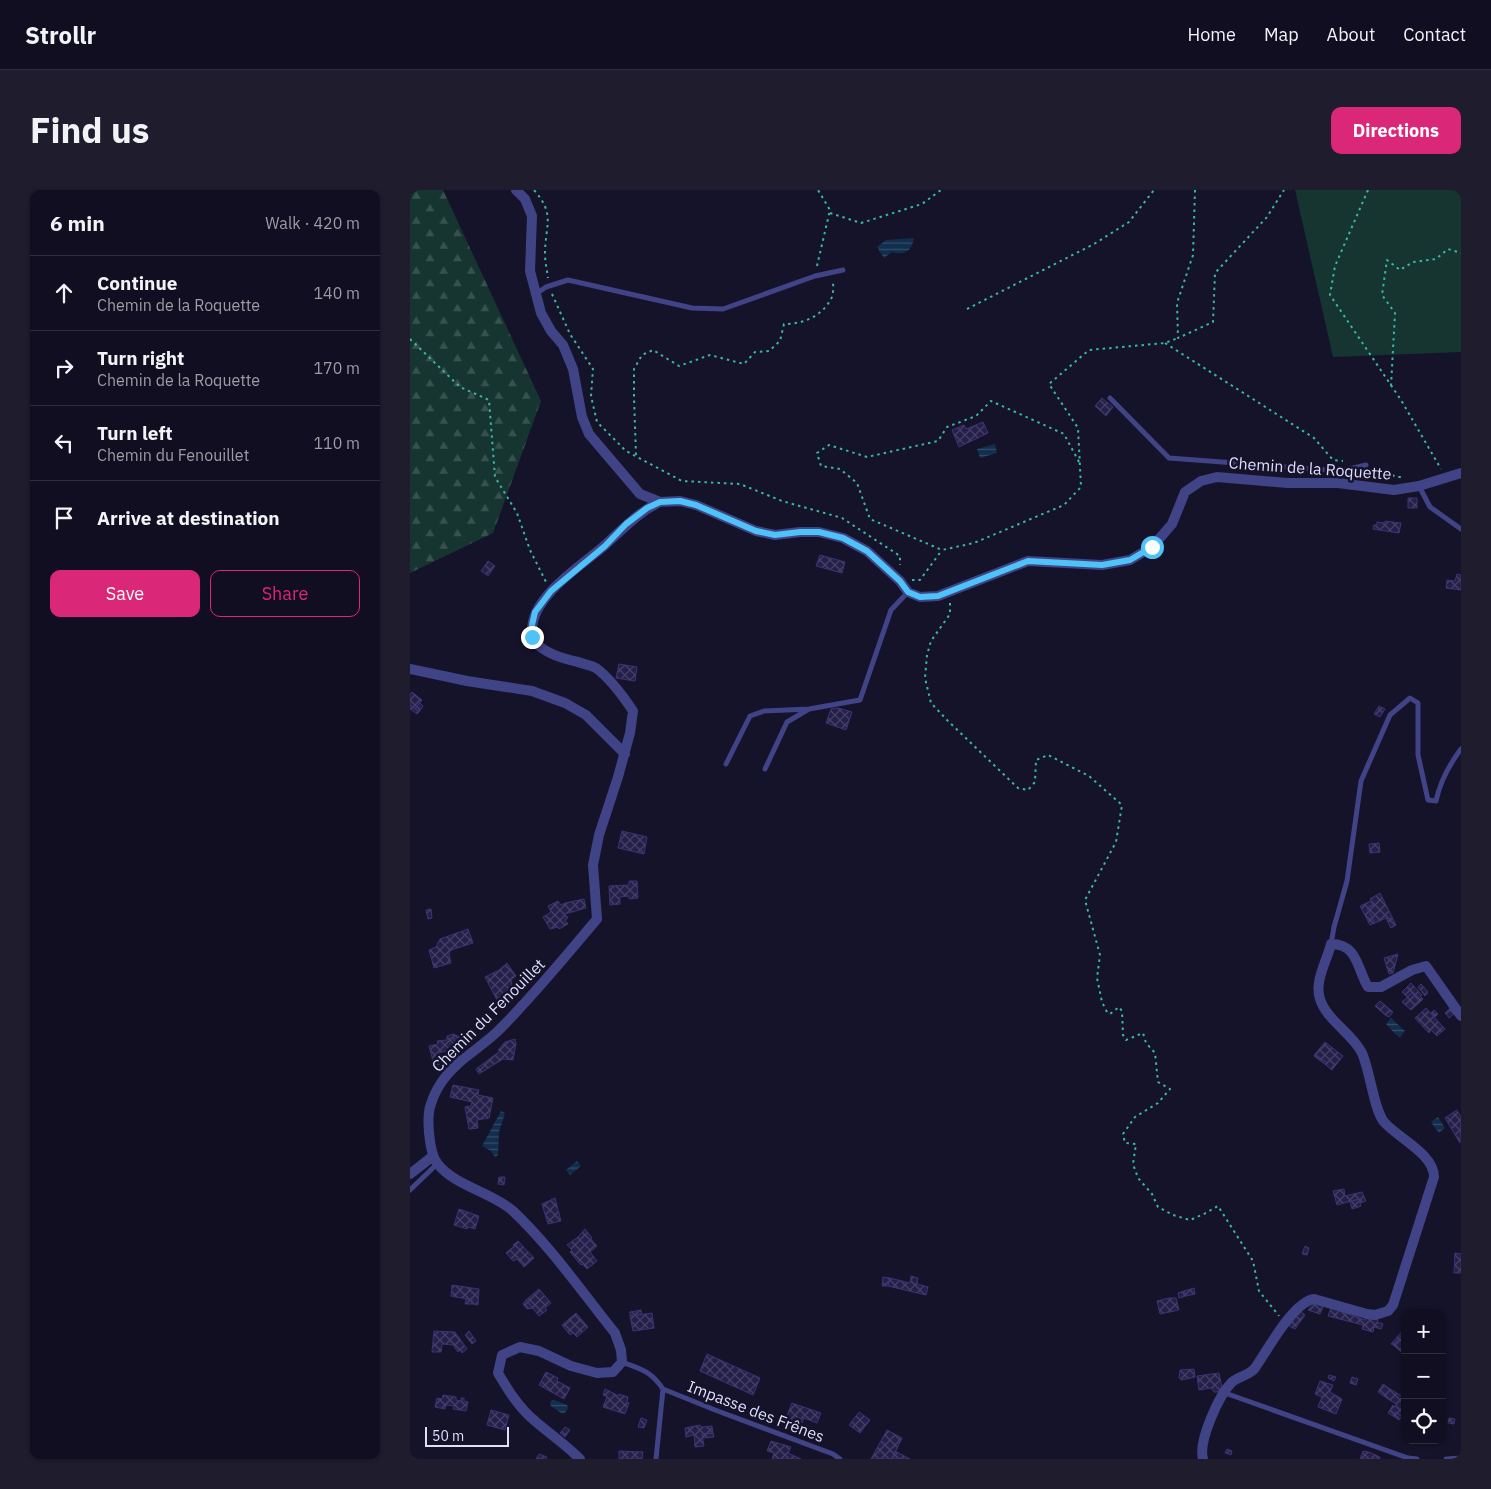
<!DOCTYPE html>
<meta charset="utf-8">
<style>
body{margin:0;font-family:"IBM Plex Sans",sans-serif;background:#1e1c2d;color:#f1f3f6}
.controls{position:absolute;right:15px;bottom:15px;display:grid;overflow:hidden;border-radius:10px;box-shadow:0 1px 4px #0004}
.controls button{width:45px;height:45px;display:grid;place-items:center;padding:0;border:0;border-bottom:1px solid #302e3e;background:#100e20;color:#f1f3f6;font:25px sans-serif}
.scale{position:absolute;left:15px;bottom:12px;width:84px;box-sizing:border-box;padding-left:5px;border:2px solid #dfdefd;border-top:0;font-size:14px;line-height:18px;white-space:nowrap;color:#dfdefd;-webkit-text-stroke:4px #15132a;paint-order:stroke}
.stop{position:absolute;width:15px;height:15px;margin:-11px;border:4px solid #4fc3f7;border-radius:50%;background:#fff}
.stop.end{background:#4fc3f7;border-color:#fff;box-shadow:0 1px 5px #0008}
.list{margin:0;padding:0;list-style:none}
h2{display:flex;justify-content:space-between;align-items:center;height:65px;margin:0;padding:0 20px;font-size:21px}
h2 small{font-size:16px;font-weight:400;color:#9c9ca5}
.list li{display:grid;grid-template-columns:32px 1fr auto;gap:15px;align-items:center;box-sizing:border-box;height:75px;padding:0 20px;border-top:1px solid #302e3e}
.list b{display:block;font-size:19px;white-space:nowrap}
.list p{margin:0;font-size:16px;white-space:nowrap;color:#9c9ca5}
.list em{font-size:16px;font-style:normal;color:#9c9ca5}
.actions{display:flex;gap:10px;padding:15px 20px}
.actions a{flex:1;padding:11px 0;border:1px solid #db2777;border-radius:10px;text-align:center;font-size:18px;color:#db2777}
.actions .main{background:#db2777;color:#fff}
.icon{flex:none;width:28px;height:28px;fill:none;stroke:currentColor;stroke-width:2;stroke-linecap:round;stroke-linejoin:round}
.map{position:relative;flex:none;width:1051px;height:1269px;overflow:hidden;border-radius:10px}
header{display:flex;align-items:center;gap:30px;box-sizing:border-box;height:70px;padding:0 25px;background:#100e20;border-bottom:1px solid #302e3e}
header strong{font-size:24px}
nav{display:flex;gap:28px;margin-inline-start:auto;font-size:18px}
.intro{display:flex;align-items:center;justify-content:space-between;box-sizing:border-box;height:120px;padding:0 30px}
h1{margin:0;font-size:35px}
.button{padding:12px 22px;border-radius:10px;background:#db2777;color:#fff;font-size:18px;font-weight:700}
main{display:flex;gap:30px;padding:0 30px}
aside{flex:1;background:#100e20;border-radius:10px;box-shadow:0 1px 4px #0004}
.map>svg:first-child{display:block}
.grass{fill:#163430}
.forest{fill:url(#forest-firs)}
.water{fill:url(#water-rules)}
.building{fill:url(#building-cross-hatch);stroke:#3b3375}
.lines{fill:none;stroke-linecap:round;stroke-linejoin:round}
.path{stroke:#38b7a5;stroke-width:2;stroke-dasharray:2.5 4;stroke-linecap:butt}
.service{stroke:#404386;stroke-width:5}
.minor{stroke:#404386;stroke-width:10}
.route{stroke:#4fc3f7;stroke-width:6}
.labels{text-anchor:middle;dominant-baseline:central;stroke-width:5;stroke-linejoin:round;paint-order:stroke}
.street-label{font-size:16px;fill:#dfdefd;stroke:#15132a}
</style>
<header>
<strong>Strollr</strong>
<nav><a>Home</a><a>Map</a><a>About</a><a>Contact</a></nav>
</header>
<div class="intro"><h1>Find us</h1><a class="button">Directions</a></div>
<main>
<aside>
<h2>6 min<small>Walk · 420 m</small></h2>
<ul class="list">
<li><svg class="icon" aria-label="ahead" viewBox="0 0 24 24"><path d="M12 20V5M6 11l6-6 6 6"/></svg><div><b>Continue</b><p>Chemin de la Roquette</p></div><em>140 m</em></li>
<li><svg class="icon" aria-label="right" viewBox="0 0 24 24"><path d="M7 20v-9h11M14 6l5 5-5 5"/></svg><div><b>Turn right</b><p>Chemin de la Roquette</p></div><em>170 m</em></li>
<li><svg class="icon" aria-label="left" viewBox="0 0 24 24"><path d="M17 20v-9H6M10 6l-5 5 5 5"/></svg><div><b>Turn left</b><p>Chemin du Fenouillet</p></div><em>110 m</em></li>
<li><svg class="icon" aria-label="arrive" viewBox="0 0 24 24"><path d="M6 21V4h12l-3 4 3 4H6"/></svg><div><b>Arrive at destination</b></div></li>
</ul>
<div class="actions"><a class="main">Save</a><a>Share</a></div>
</aside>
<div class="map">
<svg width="1051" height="1269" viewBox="0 0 1051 1269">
<defs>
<pattern id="forest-firs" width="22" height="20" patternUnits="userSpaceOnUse" patternTransform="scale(1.25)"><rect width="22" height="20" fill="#163430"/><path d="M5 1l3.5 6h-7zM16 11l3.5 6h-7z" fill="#37514f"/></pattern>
<pattern id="water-rules" width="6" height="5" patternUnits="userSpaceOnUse" patternTransform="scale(1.25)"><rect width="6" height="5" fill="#122e4e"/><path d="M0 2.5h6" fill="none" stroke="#344c68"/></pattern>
<pattern id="building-cross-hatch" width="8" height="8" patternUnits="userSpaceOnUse" patternTransform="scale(1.25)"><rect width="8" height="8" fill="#25204a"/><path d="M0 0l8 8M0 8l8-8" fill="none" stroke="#444065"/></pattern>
</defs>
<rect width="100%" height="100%" fill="#15132a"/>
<path class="grass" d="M885 0H1051V162L923 167Z"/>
<path class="forest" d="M0 0H33L131 211 83 343 0 383Z"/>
<path class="water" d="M504 48C502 61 494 66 482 62L474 68 467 57 476 50Z
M585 254 587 263 570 268 567 259Z
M981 828 995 841 990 847 985 844 976 834Z
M91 921 95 923 89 942 88 965 85 967 81 961 72 956Z
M1028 927 1035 938 1029 943 1021 932Z
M167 971 171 976 160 985 156 980Z
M142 1210H144L157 1215 158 1218 155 1223H151L141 1216 140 1213Z"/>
<path class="building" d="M692 208 703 217 696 226 685 216Z
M573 232 578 243 549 257 542 240 554 235 556 239Z
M998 308H1007V318H998Z
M975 331 991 333 989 343 963 339 964 335H967V332L974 333Z
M410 365 435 372 432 383 406 376Z
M78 371 85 376 78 386 71 381Z
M1047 384 1051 385V400L1036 398 1037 390 1045 391Z
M209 474 227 477 225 491 206 488Z
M2 502 12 510 5 519 0 515V504Z
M10 513 13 516 9 522 5 519Z
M0 515 9 522 7 524 0 519Z
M969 516 975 519 970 527 964 524Z
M428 518 442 522 436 540 416 533 421 519Z
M212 641 237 647 234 664 208 658Z
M969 653 970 662 960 663 959 654Z
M219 691H227L228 708 219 709V706L210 707V714L200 715 199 696 219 695Z
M970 703 986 735 981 738 976 728 965 733 957 718 963 715 960 709Z
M174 709 176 718 155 724 158 728 155 730 158 734 149 739 148 737 140 739 133 727 141 722 138 716 148 711 151 715 155 713Z
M961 711 963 715 957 718 965 733 960 735 950 716Z
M21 719 22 728 18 729 16 720Z
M58 739 63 753 41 760 39 764 41 773 24 778 19 760 26 757 30 749Z
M988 764 983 783 979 784 974 768Z
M97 773 106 786 101 790 103 802 92 813 87 810 75 787 89 780Z
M1001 793 1012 805 1010 806 1013 809 1010 812 1002 803 997 807 992 802Z
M1011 794 1018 802 1015 806 1008 797Z
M1002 803 1010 812 1001 820 992 812Z
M970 811 983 822 979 827 975 825 965 816Z
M1016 818 1035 839 1027 846 1021 840 1019 843 1005 828Z
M1040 818 1044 824 1039 828 1035 823Z
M1024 820 1028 824 1025 827 1021 823Z
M43 844 49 868 43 870 40 860 28 863 31 874 24 875 19 856 28 854 27 851 37 850V846Z
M43 844 50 847 52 857 46 858Z
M105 849 106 854 103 870 93 869 69 884 66 879 90 861 88 860 95 852Z
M915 852 933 866 922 880 916 875 917 873 905 864Z
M905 864 917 873 916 875 904 866Z
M43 895 69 900 68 905 83 908 79 928 67 930 68 938 59 939 55 917 61 916 62 912 40 907Z
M1047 920 1051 927 1050 953 1035 928Z
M89 987H95L94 995 88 994Z
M934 999 935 1006 952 1002 956 1011 950 1013 949 1009 927 1015 923 1001Z
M145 1008 151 1031 138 1034 132 1014Z
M949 1009 951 1016 942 1019 940 1012Z
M49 1019 69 1026 65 1039 58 1037 57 1039 44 1035Z
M175 1039 182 1048 174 1055 168 1047Z
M168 1047 174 1055 181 1049 187 1056 180 1062 187 1071 177 1079 172 1074 171 1075 160 1062 162 1060 157 1055Z
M108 1051 124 1068 114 1077 107 1069 103 1071 96 1063 104 1056 103 1055Z
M895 1056 899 1058 897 1065 892 1064Z
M1045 1063 1051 1064V1083H1044Z
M501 1086 508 1088 507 1094 518 1097 516 1105 478 1096 480 1088 500 1093Z
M473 1087 480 1088 478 1096H472Z
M42 1095 69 1099 68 1115 62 1114V1110L41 1106Z
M784 1098 785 1104 776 1106 774 1101Z
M129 1099 141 1113 135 1118 137 1120 129 1126 116 1110Z
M774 1101 776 1106 769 1108 768 1103Z
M759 1108H766L769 1120 750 1124 747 1111Z
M56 1109 62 1110V1114H55Z
M116 1110 123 1118 117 1119 113 1114Z
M905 1112 914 1114 910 1124 898 1120Z
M921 1118 955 1130 956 1127 968 1130 967 1132 973 1134 971 1139 964 1137 963 1142 952 1139 953 1135 918 1126Z
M231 1120 232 1124 220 1126V1122Z
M890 1121 895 1125 885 1139 879 1136Z
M166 1123 178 1137 167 1147 163 1143 160 1145 152 1135Z
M242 1123 244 1138 223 1141 220 1126Z
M995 1138V1141L983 1155 981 1154Z
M24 1141 45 1142 57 1159 52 1163 50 1160 48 1162 43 1155 32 1154 31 1162H22Z
M59 1141 66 1151 62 1154 55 1145Z
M995 1141V1165L983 1155Z
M297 1164 350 1188 343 1205 290 1181Z
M784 1179 785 1187 772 1190 769 1188 770 1180Z
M136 1182 148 1188 147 1191 160 1198 154 1209 129 1195Z
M809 1183 812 1198 810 1202H804L801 1198 789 1200 787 1186Z
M919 1185 926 1187 924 1191 918 1188Z
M942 1187 948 1189 946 1195 940 1193Z
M910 1191 923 1195 920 1202 932 1209 926 1224 908 1217 912 1207 905 1204Z
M973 1194 980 1199 975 1207 968 1202Z
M195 1199 209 1206V1204L218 1207 217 1212 219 1213 215 1224 193 1217 197 1207 193 1205Z
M980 1199 995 1208 992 1214 995 1215V1228L985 1222 983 1226 978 1223 983 1215 985 1217 986 1214 975 1207Z
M33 1205 46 1207V1210L51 1211V1208H54V1211L58 1212 56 1221 43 1219 44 1216 36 1215 35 1219 25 1217 27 1208 32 1209Z
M382 1213 411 1223 407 1233 394 1228 392 1233 376 1228Z
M81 1220 99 1225 95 1240 77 1235Z
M449 1222 460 1230 450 1243 439 1235Z
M985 1222 992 1226 989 1230 983 1226Z
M231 1228 237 1230 234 1238 228 1237Z
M1039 1228 1045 1229 1044 1234 1038 1233Z
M290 1235 291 1237 302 1236 303 1243 292 1244 294 1256 285 1257 284 1245 276 1247 275 1238Z
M155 1237 160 1240 155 1247 150 1243Z
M477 1240 492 1248 482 1269H461Z
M303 1243 304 1247 293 1248 292 1244Z
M361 1251 381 1257 378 1263 391 1269H362L364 1263 357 1261Z
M817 1259 822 1261 821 1265 815 1263Z
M209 1261 233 1262 232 1269H209Z
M485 1261 500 1269 482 1268Z
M953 1261 959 1262 970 1267V1269H950Z
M129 1264 137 1267 136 1269H126Z"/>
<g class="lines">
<path class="path" d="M124 0C146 25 135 35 135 64 135 72 137 80 138 88
M785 0 783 65 767 113 768 148 803 132 805 83 857 27 874 0
M958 0 925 76 920 105 991 210 1031 279
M420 23 451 33 512 14 531 0
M407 76 420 20 408 0
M142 104 160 144 183 179 181 206 187 232 216 261 272 291 330 294 372 311 432 328 490 366V375
M557 119 684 54 719 32 744 0
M0 149 50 197 79 210 85 287 107 323 120 360 136 392
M755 153 904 248 923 270 933 271
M981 196 985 123 972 105 977 70 990 80 1003 72 1026 69 1038 59 1051 63
M226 265 224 207V179L232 165 243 160 269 176 300 165 334 174 345 162 359 161 370 151 374 134C393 134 411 127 421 109 424 104 423 95 423 90
M669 272 654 244 581 211 566 226 537 237 528 251 457 267 419 255 407 263 411 276 430 279 447 293 460 329 532 360 564 353 654 315 671 297 668 238 639 194 679 160 755 153 768 148
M964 278 987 287H993
M502 390H510L532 360
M540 413V424L521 451 517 465 515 488 521 513 538 531 608 598 618 600 625 592 626 570 638 565 679 586 712 615 706 652 675 710 690 765 687 788 692 812 697 822 700 824 709 817 712 821 713 845 716 850 733 843 736 853 745 863 748 892 760 899 748 913 725 927 713 944 715 953 726 954 723 974 728 988 742 1004 748 1017 763 1025 780 1030 794 1024 808 1016 843 1071 849 1101 869 1126"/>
<path class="service" d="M126 104 136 97 158 90 282 118 313 119 405 86 433 80
M700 208 759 268 931 281 956 275
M1009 296 1020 317 1051 339
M316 574 340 526 354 521 399 519 450 510 481 420 498 402
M355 579 377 532 399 519
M921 754 924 737 937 691 951 591 980 525 1000 508 1008 513V565L1018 610 1026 611C1030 592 1039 575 1051 559
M0 1000 27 974
M212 1172C231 1179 241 1181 253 1199L246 1269
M253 1199 305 1220 423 1264 430 1269
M815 1203 998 1268 1007 1269
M1036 1269 1051 1268"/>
<path class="minor" d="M106 0 115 9 122 26 120 81 131 123 141 141 153 155 163 179 172 227 179 244 230 304 250 312 270 311 286 315 346 341 365 345 390 342H409L433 348 457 361 490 391 498 402 510 407 528 406 618 371 692 375 720 370 742 357 762 334 775 302 791 291 807 287 877 293H928L984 300 1009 296 1051 283
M0 479 57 491 122 501 155 513 176 525 215 564
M0 984 23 966
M170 1269C156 1255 140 1244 125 1231 109 1218 98 1200 88 1183L92 1165 110 1157 129 1161 161 1176 187 1183 203 1182 212 1172 211 1160 205 1143C172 1102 141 1057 103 1021 82 1002 44 996 27 973 19 962 16 926 21 914 23 907 27 899 31 893 45 871 71 858 89 840 124 805 155 767 187 729L183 675 189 645 208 587 220 543 223 521C213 506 201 489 186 478 181 475 173 474 168 472 154 469 137 464 127 454 123 449 122 445 122 440 122 406 171 376 194 356 212 340 228 322 250 312
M793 1269C788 1251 809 1205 822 1192 829 1186 840 1185 845 1178 857 1161 883 1112 904 1109L957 1124 965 1125 978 1121 983 1115 1024 987C1024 964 988 948 974 932 964 920 960 881 952 863 942 843 917 831 910 809 904 791 917 771 921 754 948 754 947 779 958 797H971L1002 780 1016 776 1051 826"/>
</g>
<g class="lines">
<path class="route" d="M122 447V435L125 422 141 401 195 356 216 334 237 318 250 312 270 311 286 315 346 341 365 345 390 342H409L433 348 457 361 490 391 498 402 510 407 528 406 618 371 692 375 720 370 742 357"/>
</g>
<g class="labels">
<g class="street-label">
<text transform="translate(900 278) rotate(4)">Chemin de la Roquette</text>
<text transform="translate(78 825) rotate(-45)">Chemin du Fenouillet</text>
<text transform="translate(346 1221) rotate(21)">Impasse des Frênes</text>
</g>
</g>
</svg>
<div class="controls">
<button>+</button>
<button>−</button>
<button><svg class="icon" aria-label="locate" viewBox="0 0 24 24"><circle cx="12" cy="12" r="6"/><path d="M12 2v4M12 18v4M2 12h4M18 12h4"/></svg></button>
</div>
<div class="scale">50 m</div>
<div class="stop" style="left:742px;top:357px"></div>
<div class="stop end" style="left:122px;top:447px"></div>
</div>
</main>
